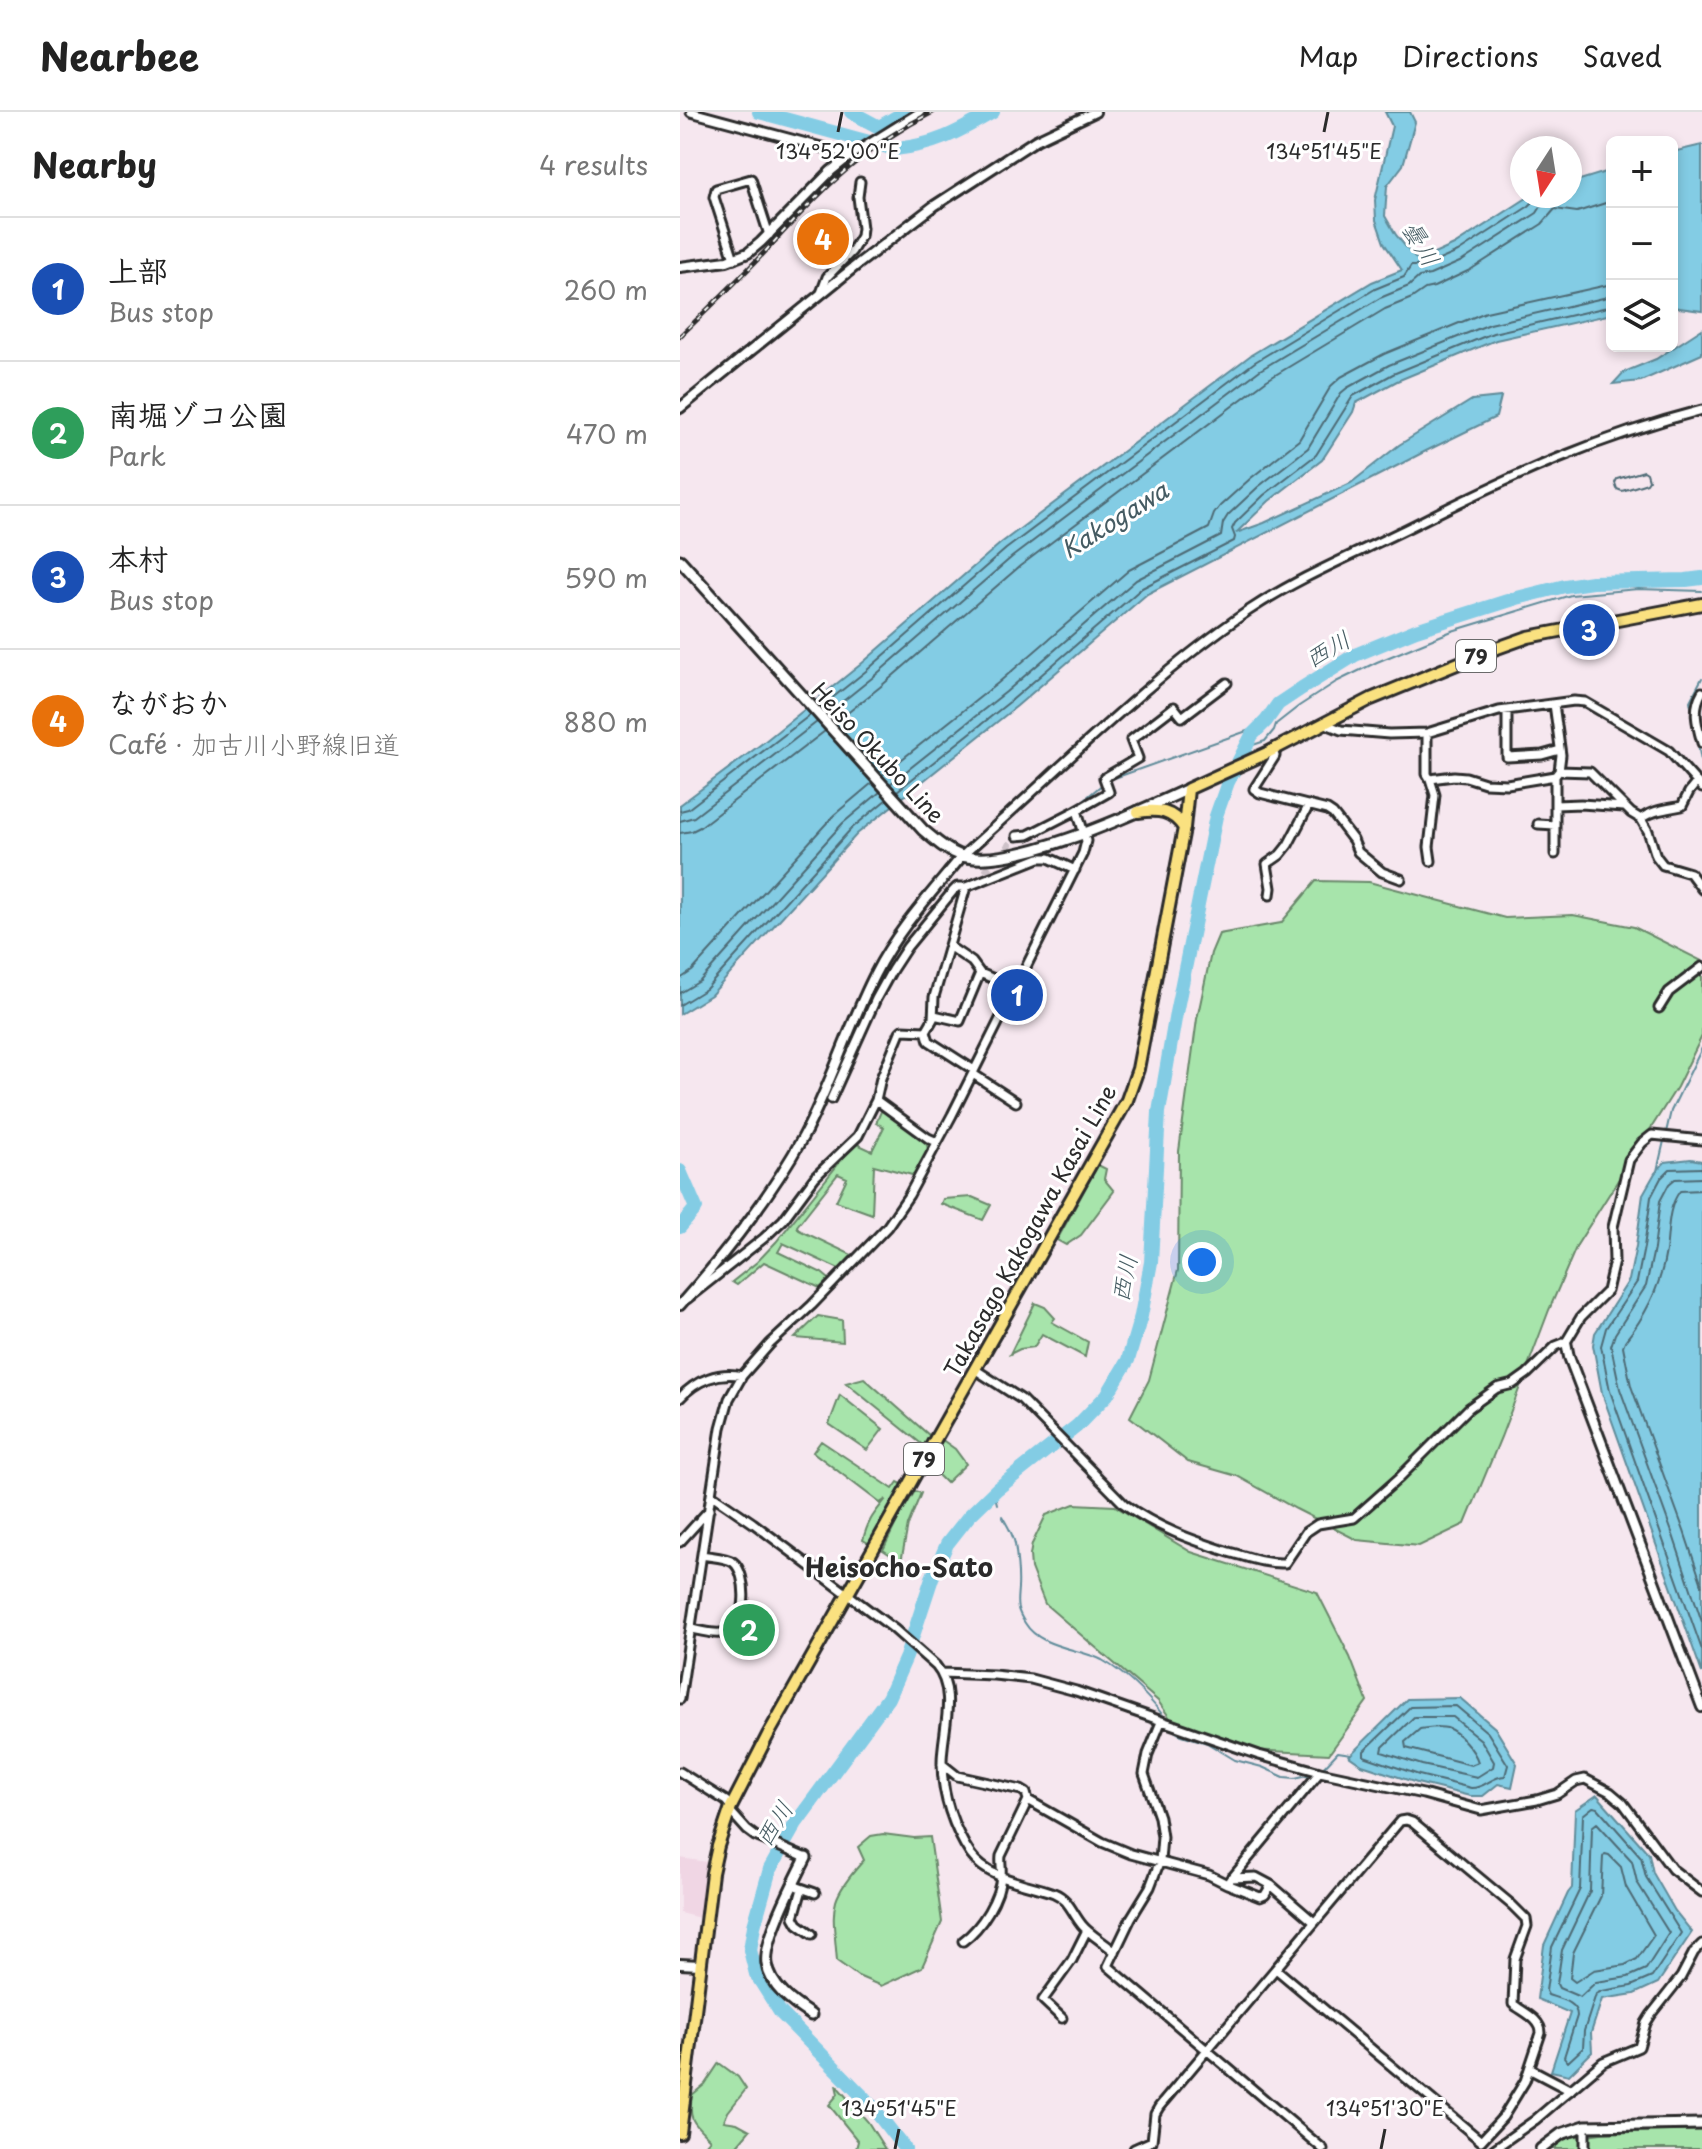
<!DOCTYPE html>
<meta charset="utf-8">
<style>
body{margin:0;font-family:"Playpen Sans","Klee One",sans-serif;background:#f6f6f6;color:#222}
.controls{position:absolute;right:24px;top:24px;display:grid;overflow:hidden;border-radius:12px;box-shadow:0 4px 12px #0003}
.controls button{width:72px;height:72px;display:grid;place-items:center;padding:0;border:0;border-bottom:2px solid #e0e0e0;background:#fff;color:#222;font:40px sans-serif}
.compass{position:absolute;left:830px;top:24px;width:72px;height:72px;border-radius:50%;background:#fff;box-shadow:0 4px 12px #0003;rotate:192deg}
.you{position:absolute;left:522px;top:1150px;width:28px;height:28px;margin:-20px;border:6px solid #fff;border-radius:50%;background:#1a73e8;box-shadow:0 0 0 12px #1a73e833}
.badge{display:grid;place-items:center;width:52px;height:52px;border-radius:50%;background:#c8321e;color:#fff;font-size:26px;font-weight:700}
.pin{position:absolute;translate:-50% -50%;border:4px solid #fff;box-shadow:0 2px 8px #0006}
.list{margin:0;padding:0;list-style:none}
h2{display:flex;justify-content:space-between;align-items:center;height:104px;margin:0;padding:0 32px;font-size:34px}
h2 small{font-size:26px;font-weight:400;color:#767676}
.list li{display:grid;grid-template-columns:52px 1fr auto;gap:24px;align-items:center;box-sizing:border-box;height:144px;padding:0 32px;border-top:2px solid #e0e0e0}
.list b{display:block;font-size:30px;white-space:nowrap}
.list p{margin:0;font-size:26px;white-space:nowrap;color:#767676}
.list em{font-size:26px;font-style:normal;color:#767676}
.icon{flex:none;width:44px;height:44px;fill:none;stroke:currentColor;stroke-width:2;stroke-linecap:round;stroke-linejoin:round}
.map{position:relative;flex:none;width:1022px;height:2037px;overflow:hidden}
header{display:flex;align-items:center;gap:48px;box-sizing:border-box;height:112px;padding:0 40px;background:#fff;border-bottom:2px solid #e0e0e0}
header strong{font-size:38px}
nav{display:flex;gap:44px;margin-inline-start:auto;font-size:28px}
main{display:flex}
aside{flex:1;background:#fff}
.map>svg:first-child{display:block}
.built{fill:#f0d6e4}
.green{fill:#a7e4ab;stroke:#69886b;stroke-width:2}
.water{fill:#83cce4;stroke:#608c9a;stroke-width:2}
.lines{fill:none;stroke-linecap:round;stroke-linejoin:round}
.shore{stroke:#4e6b75;stroke-width:2}
.stream{stroke:#608c9a;stroke-width:2}
.river{stroke:#83cce4;stroke-width:14}
.minor-tunnel{stroke:#cdc1c8;stroke-width:7;stroke-dasharray:7 3.5;stroke-linecap:butt}
.minor-casing{stroke:#2b2b2b;stroke-width:13}
.tertiary-casing{stroke:#2b2b2b;stroke-width:14}
.secondary-casing{stroke:#2b2b2b;stroke-width:15}
.primary-casing{stroke:#2b2b2b;stroke-width:16}
.minor{stroke:#fff;stroke-width:7}
.tertiary{stroke:#fff;stroke-width:8}
.secondary{stroke:#fff;stroke-width:9}
.primary{stroke:#fae180;stroke-width:10}
.rail-casing{stroke:#2b2b2b;stroke-width:5}
.rail{stroke:#fff;stroke-width:2;stroke-dasharray:6;stroke-linecap:butt}
.ticks{fill:none;stroke:#2b2b2b;stroke-width:3}
.labels{text-anchor:middle;dominant-baseline:central;stroke-width:6;stroke-linejoin:round;paint-order:stroke}
.shield{fill:#fff;stroke:#6b6b6b;stroke-width:2}
.shield-label{font-size:20px;font-weight:bold;fill:#2b2b2b}
.street-label{font-size:22px;fill:#2b2b2b;stroke:#fff}
.water-label{font-size:24px;font-style:italic;fill:#455b62;stroke:#fff}
.quarter-label{font-size:26px;font-weight:bold;fill:#2b2b2b;stroke:#fff}
.ticks-label{font-size:20px;text-anchor:middle;fill:#2b2b2b;stroke:#fff;stroke-width:6;stroke-linejoin:round;paint-order:stroke}
</style>
<header>
<strong>Nearbee</strong>
<nav><a>Map</a><a>Directions</a><a>Saved</a></nav>
</header>
<main>
<aside>
<h2>Nearby<small>4 results</small></h2>
<ul class="list">
<li><span class="badge" style="background:#1a4fb4">1</span><div><b>上部</b><p>Bus stop</p></div><em>260 m</em></li>
<li><span class="badge" style="background:#2e9e5b">2</span><div><b>南堀ゾコ公園</b><p>Park</p></div><em>470 m</em></li>
<li><span class="badge" style="background:#1a4fb4">3</span><div><b>本村</b><p>Bus stop</p></div><em>590 m</em></li>
<li><span class="badge" style="background:#e8710a">4</span><div><b>ながおか</b><p>Café · 加古川小野線旧道</p></div><em>880 m</em></li>
</ul>
</aside>
<div class="map">
<svg width="1022" height="2037" viewBox="0 0 1022 2037">
<rect width="100%" height="100%" fill="#f6e7ef"/>
<filter id="ink" filterUnits="userSpaceOnUse"><feTurbulence type="fractalNoise" baseFrequency=".0125" numOctaves="2"/><feDisplacementMap in="SourceGraphic" scale="16" xChannelSelector="R" yChannelSelector="G"/><feConvolveMatrix kernelMatrix="1 2 1 2 8 2 1 2 1" color-interpolation-filters="sRGB"/></filter>
<g filter="url(#ink)">
<path class="built" d="M0 1746 27 1750 23 1773 20 1806 0 1801Z"/>
<path class="green" d="M636 769 689 770 825 806 893 803 954 815 1022 849V924L997 975 897 1133 869 1198 821 1325 785 1412 739 1434 677 1428 616 1397 557 1364 508 1350 450 1305 469 1268 498 1158 499 1039 517 907 531 841 539 822 601 811Z
M202 997C214 1005 251 1025 248 1040 246 1048 239 1057 236 1064L194 1053 192 1102 156 1089 167 1066 158 1062 117 1114 119 1118 172 1143 159 1157 103 1131 98 1140 142 1161 149 1167 140 1176 84 1150 57 1173 52 1170 77 1150 96 1130 175 1031 192 1039 204 1015 196 1011Z
M418 1053 426 1057 424 1067 434 1079 401 1123 386 1133 377 1128Z
M292 1085 311 1093 303 1108 261 1092 263 1087Z
M355 1191 365 1195 375 1206 372 1210 408 1230 405 1245 362 1222 354 1235 340 1237 330 1242Z
M138 1204 162 1208 163 1230 115 1226Z
M184 1266 250 1324 244 1334 166 1271Z
M160 1283 203 1317 187 1338 149 1312Z
M261 1327 275 1337 286 1352 266 1371 247 1352Z
M141 1329 213 1377 218 1370 224 1373 190 1432 183 1428C188 1408 194 1402 206 1387L200 1391 133 1340Z
M235 1379 241 1381 228 1413 221 1450 203 1438 218 1407Z
M394 1392 435 1394 511 1440 637 1480 670 1545 687 1589 649 1642 569 1638 492 1609 478 1589 365 1492 351 1456 350 1443 352 1432 366 1403Z
M203 1722 234 1726 250 1725 262 1810 242 1855 201 1874 178 1864 157 1849C153 1796 146 1790 184 1748L178 1735 191 1724Z
M39 1951 58 1965 66 1977 48 2000 44 2009 57 2011 70 2018 54 2037H22L30 2027C13 2011 8 2008 12 1983L25 1972Z
M156 1973 188 2010 205 2037H176L178 2029 149 1993 158 1982Z
M1022 2018V2037H870L884 2026 921 2021Z"/>
<path class="water" d="M705 0H730L735 10 723 53 707 74 705 104 716 123 735 146 743 147 774 133 850 84H890V71L932 58V202L816 228 717 269 676 291 673 300 642 348 589 389 556 421 584 411 671 371 719 333 792 288 821 285 816 305 746 339 467 482 337 594 177 722 31 883 0 902V693L84 630 180 553 321 431 571 243 692 170 722 158 704 131 696 108 695 88 712 14Z
M1022 33V199L992 195V40Z
M1022 217V242L961 269 933 272 944 260 976 247Z
M1011 1047 1022 1049V1561L922 1281 913 1233 915 1221 949 1168 956 1134 963 1082 975 1061 985 1050Z
M780 1586 815 1616 837 1652 832 1675 818 1672 803 1684H790L737 1671 682 1653 669 1644 727 1587Z
M917 1683 969 1742 973 1761 995 1799 1012 1820 978 1871 954 1882 922 1887 911 1921 912 1940 889 1963 871 1959 890 1901 857 1887 864 1833 888 1781 892 1776 895 1698Z"/>
<g class="lines">
<path class="shore" d="M964 359 967 361 969 368 967 371 942 379 937 377 935 371 937 367Z
M141 595 186 559 326 437 575 250 695 177 724 165 731 154H745L778 140 849 94 853 90V84
M147 602 192 566 332 445 580 258 700 186 729 174 739 165 750 163 782 149 857 101 862 93 864 84
M155 611 200 575 340 454 587 268 705 197 732 186 745 177 754 175 790 158 862 112 875 97 897 100 932 89
M202 663 318 571 449 458 529 416 534 402 540 394 571 366 619 328 651 274 661 265 704 242 806 200 932 172
M210 672 326 580 456 468 541 424 543 411 548 403 578 375 628 336 661 281 667 276 709 253 810 212 932 184
M217 679 332 588 462 476 554 429 555 425 552 417 555 411 584 383 636 343 673 284 713 262 813 221 932 194
M0 699 8 697 130 603
M0 709 14 705 137 610
M0 721 12 719 20 715 145 619
M0 867 12 859 154 703 192 671
M0 881 20 869 163 711 200 680
M0 893 26 877 171 717 207 687
M1022 1056 990 1057 981 1066 971 1085 964 1135 957 1170 926 1216 921 1234 930 1279 1022 1538
M1022 1066 995 1067 989 1072 980 1089 974 1137 966 1174 935 1222 931 1234 940 1277 993 1423 1022 1510
M1022 1078 1000 1079C987 1096 989 1118 986 1139 981 1173 967 1202 945 1229L943 1234 951 1274 1004 1419 1022 1473
M776 1594 808 1621 828 1653 825 1664C810 1665 806 1676 791 1676L739 1663 684 1644V1639L730 1595Z
M773 1605 801 1628 814 1650 813 1655 797 1665 742 1653 702 1640 703 1635 734 1605Z
M740 1617C748 1616 759 1614 767 1616 778 1619 795 1639 798 1650L791 1653 726 1636 725 1630Z
M913 1695 918 1696 961 1745 966 1765 1001 1821 972 1865 951 1874 922 1879 916 1882 904 1919 903 1936 888 1950 884 1945 897 1904C897 1890 879 1887 868 1883L866 1879 872 1835 900 1777 903 1703Z
M917 1711 952 1749 957 1770 989 1821 966 1857 948 1865 916 1870 900 1885 879 1876 877 1872 882 1838 910 1779 912 1715Z
M925 1742 929 1743 941 1755 946 1775 974 1823 957 1847 945 1853 914 1858 895 1870 890 1866 893 1841 921 1784 923 1745Z"/>
<path class="stream" d="M1022 566 1010 589 1022 654
M567 635 585 629 594 618 596 612 619 594 656 570 697 550 772 519 891 483 958 477 1022 479
M429 668 581 614
M400 691 424 671
M977 1059 991 999 1022 936
M314 1380 317 1392
M322 1404C327 1413 333 1422 335 1432 337 1446 339 1462 338 1476 337 1492 335 1495 345 1511 360 1536 398 1536 422 1548 447 1562 468 1584 486 1607
M492 1615 494 1619 499 1622 527 1631 555 1648 582 1655 604 1665 615 1666 632 1662
M642 1657 658 1640 671 1642"/>
<path class="river" d="M79 0 215 37C256 33 278 20 313 0
M171 0 199 15 225 0
M0 1059 16 1096 0 1115
M225 2037 191 1993 100 1900 76 1862 70 1838 74 1814 90 1757 116 1711 208 1586 226 1545 252 1466 267 1432 289 1404 317 1377 397 1314 427 1283 448 1248 461 1204 471 1150 479 1000 496 901 536 704 548 670 572 623 586 609 598 592 622 576 675 543 736 518 837 486 885 474 912 470 1006 468 1022 466"/>
<path class="minor-tunnel" d="M305 759 337 724"/>
<g class="minor-casing">
<path id="minor" d="M11 0 171 43 240 0
M54 147 34 85 36 77 71 67 89 123
M141 181 147 165 172 139 181 124 182 116 178 85 180 70
M1022 580C1012 597 1017 613 1022 631
M874 592 881 643 879 659 875 664V693L901 692 944 695
M827 598V645L862 643 880 638
M646 612 661 618 709 622 747 621 819 599 894 589 905 590 989 639 1022 676
M747 621V662L750 667 774 664 786 665 805 671 827 672 875 664
M593 638 595 644 574 677 580 681 647 698 653 702 660 711 673 728 678 740 702 760 721 767
M879 659 910 660 951 701 961 707 968 719 976 744 983 753 1010 761 1022 777
M750 667 755 683 749 735 751 749
M961 707C972 698 988 697 1002 694L1009 680 1017 670
M858 712 875 713
M337 724 348 723 397 698
M875 742V693
M282 744C376 661 464 570 568 499 622 463 683 439 740 410 833 363 921 324 1022 298
M590 783 591 776 587 752 600 743 608 733 629 693
M270 835 292 850 300 861 314 867 338 872
M979 896 989 880 1022 855
M254 903 280 909 300 861
M246 919 249 929 294 958
M293 962 336 990
M151 987 196 887 212 858 227 835 273 779 277 775H286
M196 988 248 1026 257 1030
M7 1187 84 1126 103 1108 135 1065 178 1024 196 988 201 966 220 920 222 918 246 919 253 907 254 885 286 775 359 746H369L395 758
M296 1258 341 1287 444 1392C478 1416 509 1427 549 1440 568 1445 585 1452 605 1451L626 1420 638 1412 674 1406 719 1366 789 1296 817 1276 833 1272 847 1262 876 1234 886 1230 901 1205 927 1179 934 1149 933 1115 949 1048 962 1031 972 1023 1022 1028
M0 1286C16 1268 39 1259 62 1264
M32 1383 73 1411 214 1517 256 1554C278 1580 262 1619 262 1650 262 1683 273 1716 291 1743 309 1768 347 1771 374 1781 389 1787 392 1801 402 1813 409 1822 425 1831 435 1840
M0 1430 29 1398
M12 1517C23 1519 38 1524 49 1519 68 1512 68 1461 53 1450 45 1445 32 1445 22 1443
M262 1561 314 1563 351 1567 396 1579 579 1643 640 1660 743 1682 801 1698 857 1688 877 1682 896 1669 905 1667 930 1680 943 1691 992 1757 1022 1780
M0 1587 41 1316 49 1287 62 1264 90 1232 132 1193 207 1115 229 1083 272 1003 403 741 406 729 397 698 429 680 424 666 458 646 451 628 494 595 502 605 547 571
M481 1610 468 1642 464 1662 479 1705 482 1725 480 1749 470 1775 451 1806 428 1854 643 2037
M262 1652 277 1664 341 1678 346 1681 348 1688 422 1730 451 1742 529 1763 547 1772 551 1766 576 1765 591 1773 634 1810
M0 1660 46 1689 51 1695
M50 1699 67 1718 75 1724 126 1746
M552 1766 640 1660
M547 1772 580 1785 585 1783 591 1773
M118 1775 135 1781
M122 1777 114 1805 118 1812 132 1822
M283 1829C301 1816 320 1786 321 1763 322 1756 320 1751 321 1744L348 1688
M382 1906 363 1888 392 1848 407 1818
M454 2037 472 2029 475 2002 479 1995 720 1709 726 1708 732 1710 832 1793 846 1807 847 1814 835 1847 833 1892C843 1900 861 1907 861 1921L845 1969 823 2005 801 2029 596 1857
M814 2037 855 2008 923 1950 959 1935 966 1911 971 1903 1001 1865 1014 1840 1022 1832
M905 2037V2014"/>
</g>
<g class="tertiary-casing">
<path id="tertiary" d="M0 155 47 149 68 141 81 130 151 59 171 43
M0 296 178 152 254 94 356 28 415 0
M0 1193C46 1141 90 1085 123 1025 151 973 168 915 195 862 217 818 251 782 282 744
M886 1230 889 1245 1022 1595
M0 1852 20 1853
M850 1957 890 1978"/>
</g>
<g class="secondary-casing">
<path id="secondary" d="M0 448 243 718C254 727 265 738 279 743 328 761 460 699 508 677
M126 1746C115 1768 83 1829 87 1852 90 1875 114 1892 131 1903
M861 2037 881 2022 905 2014 1022 2012"/>
</g>
<g class="primary-casing">
<path id="primary" d="M458 700C478 697 492 698 504 716
M0 2021 32 1761 38 1734 51 1695 88 1623 447 988 458 957 504 716 508 677 587 641 691 587 806 540 848 525 1022 492"/>
</g>
<use href="#minor" class="minor"/>
<use href="#tertiary" class="tertiary"/>
<use href="#secondary" class="secondary"/>
<use href="#primary" class="primary"/>
<g class="rail-casing">
<path id="rail" d="M0 224C31 194 63 164 92 132 141 78 186 33 253 0"/>
</g>
<use href="#rail" class="rail"/>
</g>
</g>
<path class="ticks" d="M158 20 162 0M644 20 648 0M215 2037 219 2017M701 2037 705 2017"/>
<g class="labels">
<g class="shield">
<rect x="776" y="528" width="40" height="32" rx="6"/>
<rect x="224" y="1331" width="40" height="32" rx="6"/>
</g>
<g class="shield-label">
<text x="796" y="544">79</text>
<text x="244" y="1347">79</text>
</g>
<g class="street-label">
<text transform="translate(199 640) rotate(47)">Heiso Okubo Line</text>
<text transform="translate(349 1118) rotate(-61)">Takasago Kakogawa Kasai Line</text>
</g>
<g class="water-label">
<text transform="translate(742 131) rotate(59)">曇川</text>
<text transform="translate(434 407) rotate(-32)">Kakogawa</text>
<text transform="translate(647 536) rotate(-30)">西川</text>
<text transform="translate(443 1166) rotate(-79)">西川</text>
<text transform="translate(93 1711) rotate(-58)">西川</text>
</g>
<g class="quarter-label">
<text x="219" y="1454">Heisocho-Sato</text>
</g>
</g>
<g class="ticks-label">
<text x="158" y="47">134°52'00"E</text>
<text x="644" y="47">134°51'45"E</text>
<text x="219" y="2004">134°51'45"E</text>
<text x="705" y="2004">134°51'30"E</text>
</g>
</svg>
<div class="controls">
<button>+</button>
<button>−</button>
<button><svg class="icon" aria-label="layers" viewBox="0 0 24 24"><path d="M12 4l9 5-9 5-9-5zM3 14l9 5 9-5"/></svg></button>
</div>
<svg class="compass" viewBox="-18 -18 36 36"><path d="M0-13l5 13h-10z" fill="#e53935"/><path d="M0 13l5-13h-10z" fill="#767676"/></svg>
<div class="you"></div>
<div class="pin badge" style="left:337px;top:883px;background:#1a4fb4">1</div>
<div class="pin badge" style="left:69px;top:1518px;background:#2e9e5b">2</div>
<div class="pin badge" style="left:909px;top:518px;background:#1a4fb4">3</div>
<div class="pin badge" style="left:143px;top:127px;background:#e8710a">4</div>
</div>
</main>
